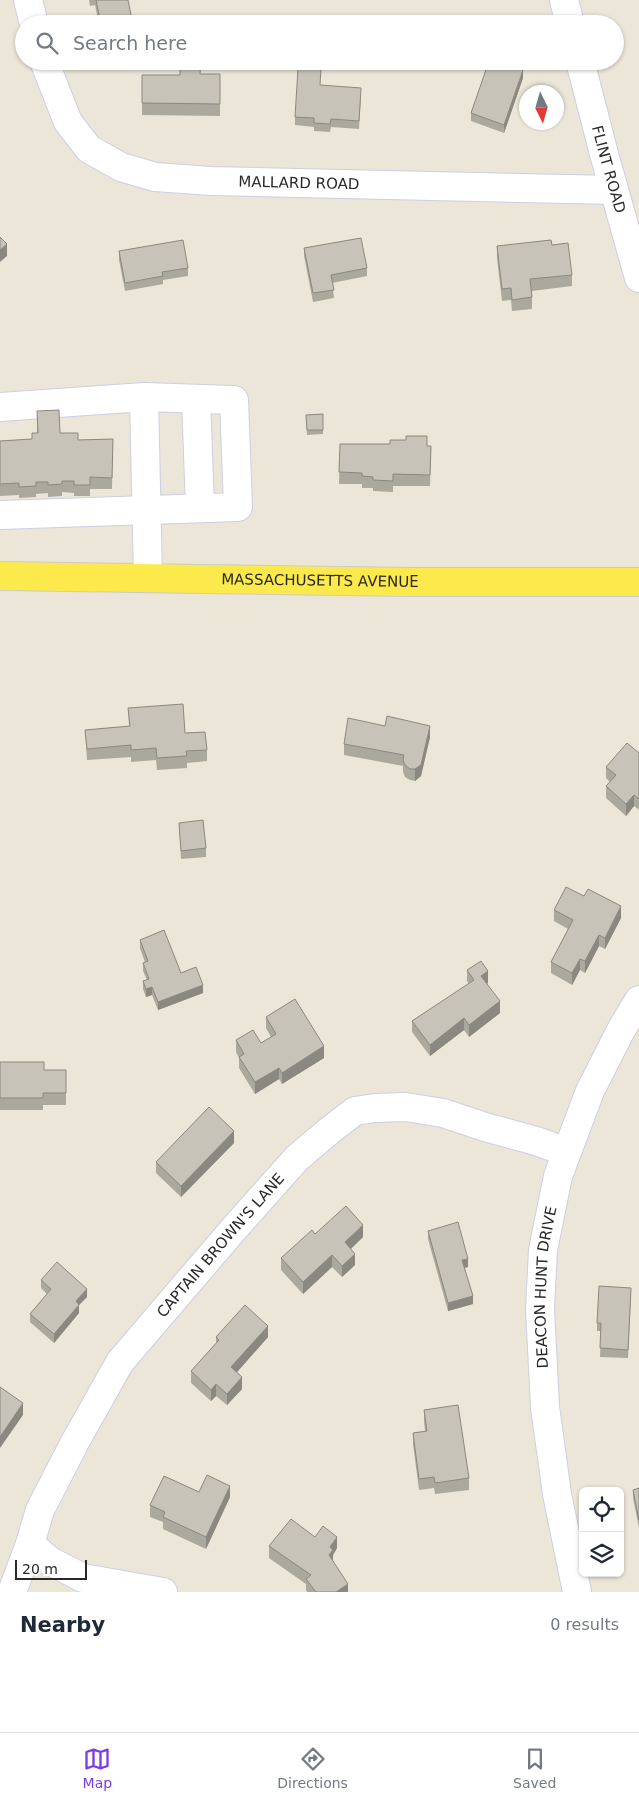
<!DOCTYPE html>
<style>
body{margin:0;font-family:"DejaVu Sans",sans-serif;background:#f2f2f3;color:#1f2937}
.controls{position:absolute;right:15px;bottom:15px;display:grid;overflow:hidden;border-radius:8px;box-shadow:0 1px 4px #0004}
.controls button{width:45px;height:45px;display:grid;place-items:center;padding:0;border:0;border-bottom:1px solid #e0e1e3;background:#fff;color:#1f2937;font:25px sans-serif}
.compass{position:absolute;left:519px;top:85px;width:45px;height:45px;border-radius:50%;background:#fff;box-shadow:0 1px 4px #0004;rotate:175deg}
.scale{position:absolute;left:15px;bottom:12px;width:72px;box-sizing:border-box;padding-left:5px;border:2px solid #282828;border-top:0;font-size:14px;line-height:18px;white-space:nowrap;color:#282828;-webkit-text-stroke:4px #fff;paint-order:stroke}
.list{margin:0;padding:0;list-style:none}
h2{display:flex;justify-content:space-between;align-items:center;height:65px;margin:0;padding:0 20px;font-size:21px}
h2 small{font-size:16px;font-weight:400;color:#747a83}
.icon{flex:none;width:28px;height:28px;fill:none;stroke:currentColor;stroke-width:2;stroke-linecap:round;stroke-linejoin:round}
.map{position:relative;flex:none;width:639px;height:1592px;overflow:hidden}
.search{position:absolute;background:#fff;box-shadow:0 1px 4px #0004;left:15px;right:15px;top:15px;height:55px;display:flex;align-items:center;gap:12px;box-sizing:border-box;padding:0 18px;border-radius:28px;color:#747a83;font-size:19px}
.sheet{height:140px;background:#fff}
nav{display:flex;justify-content:space-around;align-items:center;box-sizing:border-box;height:70px;border-top:1px solid #e0e1e3;background:#fff;font-size:14px;color:#747a83}
nav a{display:grid;justify-items:center;gap:2px}
nav .on{color:#7c3aed}
.map>svg:first-child{display:block}
.lines{fill:none;stroke-linecap:round;stroke-linejoin:round}
.minor-casing{stroke:#cdcee3;stroke-width:30}
.major-casing{stroke:#cbcbcb;stroke-width:30}
.minor{stroke:#fff;stroke-width:28}
.major{stroke:#fcea4d;stroke-width:28}
.wall{fill:#aba89e}
.shaded-wall{fill:#8b8881}
.building{fill:#c7c3b8;stroke:#8b8881}
.labels{text-anchor:middle;dominant-baseline:central;stroke-width:4;stroke-linejoin:round;paint-order:stroke}
.street-label{font-size:15px;fill:#282828;stroke:#fff}
</style>
<div class="map">
<svg width="639" height="1592" viewBox="0 0 639 1592">
<rect width="100%" height="100%" fill="#ece6d8"/>
<g class="lines">
<g class="minor-casing">
<g id="minor">
<path d="M28 0 34 24"/>
<path d="M564 0 570 24"/>
<path id="s1" d="M44 61 68 122 89 149 121 167 155 177 211 181 614 190"/>
<path id="s2" d="M580 61 604 154 639 278"/>
<path d="M196 399 200 508"/>
<path d="M0 407 144 397 148 578"/>
<path d="M0 515 238 507 234 400 144 397"/>
<path d="M30 1544 50 1561 83 1578 163 1592"/>
<path id="s3" d="M12 1592 30 1544 40 1510 75 1442 120 1362 232 1231 297 1158 329 1131 355 1111 375 1108 406 1107 443 1113 485 1127 536 1141 567 1152"/>
<path id="s4" d="M577 1592 557 1494 545 1407 540 1309 543 1250 558 1176 590 1091 621 1030 639 1000"/>
</g>
</g>
<g class="major-casing">
<g id="major">
<path id="s5" d="M0 576 413 582H639"/>
</g>
</g>
<use href="#minor" class="minor"/>
<use href="#major" class="major"/>
</g>
<path class="wall" d="M89 0H128L133 24H99L95 5 90 6Z
M201 74H220V116L142 115V75H180Z
M523 78 504 133 471 121V113Z
M320 85 361 96 359 129 331 127 330 132 314 131V127L295 125V117Z
M552 245 572 275V286L532 291V309L512 311 511 300 502 301 497 258V246Z
M304 248 367 268V276L332 283 334 298 313 302 304 256Z
M119 251 188 268V276L163 280V284L125 291 119 260Z
M37 411 60 433 78 440 113 439 112 489H90V496H74V493L62 492V496L48 497V493L36 494V497L19 498V495L0 496V441L32 439 37 433Z
M323 414V434L307 435 306 415Z
M340 444 431 446 430 486H393V492L373 491V488H362V484H339Z
M128 708 185 733 207 750V761L187 763V768L157 770 156 760 131 762V757L87 760 85 730 129 726Z
M430 737 421 776 415 781 410 780 405 777 403 772V766L344 755V744Z
M639 753V810L634 806 626 816 606 798V786L610 782 606 778V767Z
M179 823 206 848V857L181 859Z
M554 910 621 918 605 949 599 946 585 973 580 970 572 985 551 973V962L568 929 554 921Z
M140 940 181 973 203 993 158 1010 152 995 146 997 143 989V981L147 980 143 971V963L145 962 140 948Z
M467 970 488 983H487L500 1013 469 1037 464 1030 430 1056 412 1032V1021L469 984 467 981Z
M266 1017 324 1058 282 1084 279 1079 255 1094 239 1068V1058L236 1052V1040L261 1043 271 1037 266 1028Z
M0 1062 44 1070H66V1105H43V1110H0Z
M234 1143 181 1197 156 1173V1162Z
M428 1231 468 1267 465 1268 473 1304 448 1311 428 1239Z
M315 1234 363 1237 351 1249 355 1265 342 1277 332 1267 303 1294 281 1270V1258Z
M41 1280 87 1297 79 1305V1313L54 1343 30 1322V1314L47 1294 41 1288Z
M631 1296 628 1358 600 1357 601 1331H597V1323Z
M216 1337H268L237 1372 242 1389 227 1405 216 1396 211 1401 191 1383V1371L216 1343Z
M424 1410 469 1478V1490L435 1494 434 1488 419 1490 413 1444V1433L425 1431 424 1422Z
M639 1488V1528L633 1498V1490Z
M199 1492 230 1497 206 1549 163 1529V1522L150 1517V1505Z
M315 1537 337 1548 333 1555V1561L348 1592H307L306 1590V1584L269 1558V1546Z"/>
<path class="shaded-wall" d="M523 70V78L504 133V125Z
M7 244V256L0 262V250Z
M430 726V737L421 776 415 781V769Z
M634 795V806L626 816V804Z
M621 906V918L605 949V938Z
M599 935V946L585 973V961Z
M580 959V970L572 985V973Z
M488 971V983L481 987V976Z
M203 985V993L158 1010V1002Z
M152 987V995L146 997V989Z
M500 1001V1013L469 1037V1025Z
M464 1018V1030L430 1056V1045Z
M324 1046V1058L282 1084V1073Z
M279 1068V1079L255 1094V1082Z
M234 1131V1143L181 1197V1186Z
M363 1225V1237L345 1254V1242Z
M355 1254V1265L342 1277V1266Z
M332 1255V1267L303 1294V1282Z
M468 1259V1267L462 1268V1260Z
M87 1289V1297L79 1305V1313L54 1343V1334L76 1301Z
M473 1296V1304L448 1311V1303Z
M268 1326V1337L231 1379V1367Z
M242 1377V1389L227 1405V1394Z
M216 1384V1396L211 1401V1390Z
M23 1403V1415L0 1448V1437Z
M230 1486V1497L206 1549V1537Z
M337 1537V1548L333 1555V1561L329 1555 330 1547Z
M348 1584V1592H336Z"/>
<path class="building" d="M96 0H128L133 24H101Z
M180 61H201L200 74H220V104L142 103V75H180Z
M489 61H499L523 70 504 125 471 113Z
M298 68 321 69 320 85 361 88 359 121 331 119 330 124 314 123V118L295 117Z
M0 237 7 244 0 250Z
M361 238 367 268 331 275 334 290 313 293 304 248Z
M183 240 188 268 162 272 163 276 125 283 119 251Z
M551 240 552 245 568 243 572 275 530 279 532 297 512 300 511 288 502 289 497 246Z
M59 410 60 433H78V440L113 439 112 478 90 477V485H74V481H62V484L48 485V482H36V486L19 487V483L0 484V441L32 439V433H38L37 411Z
M323 414V430H307L306 415Z
M406 436H427V446H431L430 475 393 474V481L373 480V477L362 476V473L339 472 340 444H390V440H406Z
M183 704 185 733 205 732 207 750 186 751 187 756 157 758 156 748 131 750V745L87 749 85 730 130 726 128 708Z
M387 716 430 726 421 765 415 769H410L405 765 403 760 404 755 344 744 348 718 385 726Z
M627 743 639 753V799L634 795 626 804 606 786 616 775 606 767Z
M203 820 206 848 181 851 179 823Z
M566 887 584 896 588 889 621 906 605 938 599 935 585 961 580 959 572 973 551 962 573 920 554 910Z
M164 930 181 973 196 967 203 985 158 1002 152 987 146 989 143 981 149 979 143 963 148 961 140 940Z
M481 961 488 971 481 976 500 1001 469 1025 464 1018 430 1045 412 1021 474 980 467 970Z
M295 999 324 1046 282 1073 279 1068 255 1082 239 1057 244 1054 236 1040 253 1030 261 1043 276 1034 266 1017Z
M0 1062H44V1070H66V1093H43V1098H0Z
M209 1107 234 1131 181 1186 156 1162Z
M346 1206 363 1225 345 1242 355 1254 342 1266 332 1255 303 1282 281 1258 312 1230 315 1234Z
M458 1222 468 1259 462 1260 473 1296 448 1303 428 1231Z
M57 1262 87 1289 76 1301 79 1305 54 1334 30 1314 51 1289 41 1280Z
M599 1286 631 1288 628 1350 600 1348 601 1323H597Z
M245 1305 268 1326 231 1367 242 1377 227 1394 216 1384 211 1390 191 1371 219 1340 216 1337Z
M0 1387 23 1403 0 1437Z
M458 1405 469 1478 435 1483 434 1477 419 1479 413 1433 427 1431 424 1410Z
M207 1475 230 1486 206 1537 163 1517 165 1512 150 1505 164 1476 199 1492Z
M639 1488V1520L633 1490Z
M291 1519 315 1537 323 1526 337 1537 330 1547 333 1550 329 1555 348 1584 336 1592H316L306 1579 311 1575 269 1546Z"/>
<g class="labels">
<g class="street-label">
<text stroke="none"><textPath href="#s2" startOffset="112">FLINT ROAD</textPath></text>
<text stroke="none"><textPath href="#s1" startOffset="316">MALLARD ROAD</textPath></text>
<text stroke="none"><textPath href="#s5" startOffset="320">MASSACHUSETTS AVENUE</textPath></text>
<text stroke="none"><textPath href="#s3" startOffset="409">CAPTAIN BROWN'S LANE</textPath></text>
<text stroke="none"><textPath href="#s4" startOffset="308">DEACON HUNT DRIVE</textPath></text>
</g>
</g>
</svg>
<div class="controls">
<button><svg class="icon" aria-label="locate" viewBox="0 0 24 24"><circle cx="12" cy="12" r="6"/><path d="M12 2v4M12 18v4M2 12h4M18 12h4"/></svg></button>
<button><svg class="icon" aria-label="layers" viewBox="0 0 24 24"><path d="M12 4l9 5-9 5-9-5zM3 14l9 5 9-5"/></svg></button>
</div>
<svg class="compass" viewBox="-18 -18 36 36"><path d="M0-13l5 13h-10z" fill="#e53935"/><path d="M0 13l5-13h-10z" fill="#747a83"/></svg>
<div class="scale">20 m</div>
<div class="search"><svg class="icon" aria-label="search" viewBox="0 0 24 24"><circle cx="10" cy="10" r="6"/><path d="M15 15l6 6"/></svg>Search here</div>
</div>
<section class="sheet">
<h2>Nearby<small>0 results</small></h2>
<ul class="list">
</ul>
</section>
<nav>
<a class="on"><svg class="icon" aria-label="map" viewBox="0 0 24 24"><path d="M3 6l6-2 6 2 6-2v14l-6 2-6-2-6 2zM9 4v14M15 6v14"/></svg>Map</a>
<a><svg class="icon" aria-label="directions" viewBox="0 0 24 24"><path d="M12 3l9 9-9 9-9-9zM9 14v-3h6M13 9l2 2-2 2"/></svg>Directions</a>
<a><svg class="icon" aria-label="saved" viewBox="0 0 24 24"><path d="M7 4h10v16l-5-4-5 4z"/></svg>Saved</a>
</nav>
